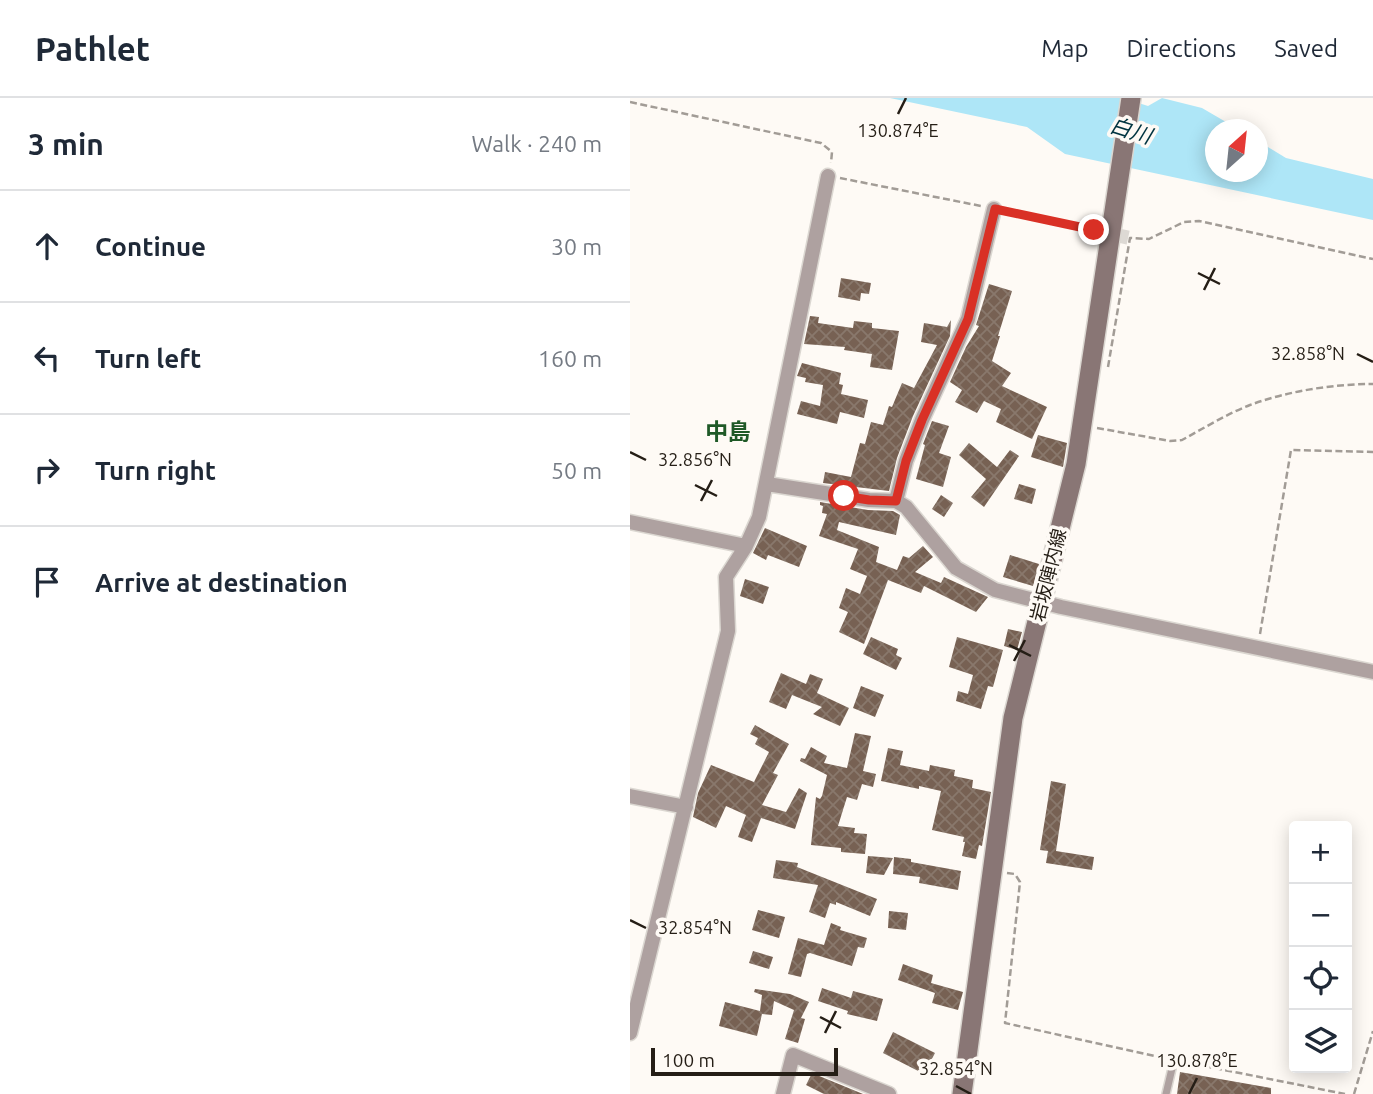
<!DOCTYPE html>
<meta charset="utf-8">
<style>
body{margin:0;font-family:Ubuntu,"Noto Sans JP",sans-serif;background:#f6f6f7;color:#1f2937}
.controls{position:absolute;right:21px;bottom:21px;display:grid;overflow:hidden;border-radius:7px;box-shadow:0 4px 18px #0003}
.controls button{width:63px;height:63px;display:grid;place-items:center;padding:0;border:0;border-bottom:2px solid #e0e1e3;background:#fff;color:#1f2937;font:35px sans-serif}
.compass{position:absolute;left:575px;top:21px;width:63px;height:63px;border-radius:50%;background:#fff;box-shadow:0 4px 18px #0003;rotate:27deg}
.scale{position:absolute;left:21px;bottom:18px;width:187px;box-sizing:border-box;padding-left:7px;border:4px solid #251e16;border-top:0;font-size:19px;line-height:24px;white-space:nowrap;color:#251e16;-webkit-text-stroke:5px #fefaf5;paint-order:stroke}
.stop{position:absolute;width:21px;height:21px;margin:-16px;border:5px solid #d93025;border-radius:50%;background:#fff}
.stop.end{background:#d93025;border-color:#fff;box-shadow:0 2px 7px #0008}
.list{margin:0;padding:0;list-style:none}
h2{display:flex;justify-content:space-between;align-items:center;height:91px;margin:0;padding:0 28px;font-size:30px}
h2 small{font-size:23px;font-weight:400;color:#747a83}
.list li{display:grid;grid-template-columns:46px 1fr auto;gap:21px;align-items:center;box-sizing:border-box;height:112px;padding:0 28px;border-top:2px solid #e0e1e3}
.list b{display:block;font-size:26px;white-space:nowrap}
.list em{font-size:23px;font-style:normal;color:#747a83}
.icon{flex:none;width:38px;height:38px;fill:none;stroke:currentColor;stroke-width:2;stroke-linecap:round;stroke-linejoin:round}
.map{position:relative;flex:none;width:743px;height:996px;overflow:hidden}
header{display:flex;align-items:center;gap:42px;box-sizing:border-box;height:98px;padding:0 35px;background:#fff;border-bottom:2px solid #e0e1e3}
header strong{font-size:33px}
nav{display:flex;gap:38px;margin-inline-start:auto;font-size:24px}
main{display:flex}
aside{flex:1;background:#fff}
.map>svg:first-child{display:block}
.water{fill:#aee6f7}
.building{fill:url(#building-cross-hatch)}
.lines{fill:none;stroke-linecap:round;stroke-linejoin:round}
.minor-tunnel{stroke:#ddd9d4;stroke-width:14;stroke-dasharray:14 7;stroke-linecap:butt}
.service-casing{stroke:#dbd7d1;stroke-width:10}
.minor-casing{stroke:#dbd7d1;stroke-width:17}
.secondary-casing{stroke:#dbd7d1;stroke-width:22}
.path{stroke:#a29c96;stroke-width:2.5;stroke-dasharray:7 3.5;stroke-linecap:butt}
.service{stroke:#aea1a0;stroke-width:7}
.minor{stroke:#aea1a0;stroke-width:14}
.secondary{stroke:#897675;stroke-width:19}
.route{stroke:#d93025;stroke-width:9}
.ticks{fill:none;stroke:#251e16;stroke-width:2.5}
.labels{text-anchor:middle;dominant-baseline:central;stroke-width:7;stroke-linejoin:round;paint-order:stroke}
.street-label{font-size:19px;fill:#251e16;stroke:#fefaf5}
.water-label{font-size:21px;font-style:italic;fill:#013440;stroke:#fefaf5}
.quarter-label{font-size:23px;font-weight:bold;fill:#1f5927;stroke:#fefaf5}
.ticks-label{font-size:18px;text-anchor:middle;fill:#251e16;stroke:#fefaf5;stroke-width:7;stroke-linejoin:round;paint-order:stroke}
</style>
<header>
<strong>Pathlet</strong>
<nav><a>Map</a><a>Directions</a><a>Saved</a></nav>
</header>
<main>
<aside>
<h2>3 min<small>Walk · 240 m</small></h2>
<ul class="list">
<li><svg class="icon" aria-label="ahead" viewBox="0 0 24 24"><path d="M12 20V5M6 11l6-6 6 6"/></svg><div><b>Continue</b></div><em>30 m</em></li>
<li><svg class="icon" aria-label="left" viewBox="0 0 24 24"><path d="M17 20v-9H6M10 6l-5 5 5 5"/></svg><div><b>Turn left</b></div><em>160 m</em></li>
<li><svg class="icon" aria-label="right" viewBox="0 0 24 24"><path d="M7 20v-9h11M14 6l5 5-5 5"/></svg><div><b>Turn right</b></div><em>50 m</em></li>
<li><svg class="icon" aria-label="arrive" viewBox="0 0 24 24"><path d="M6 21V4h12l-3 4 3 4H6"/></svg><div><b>Arrive at destination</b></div></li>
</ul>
</aside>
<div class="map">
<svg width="743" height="996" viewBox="0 0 743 996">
<defs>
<pattern id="building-cross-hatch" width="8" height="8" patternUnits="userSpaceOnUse" patternTransform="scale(1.75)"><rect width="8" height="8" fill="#776153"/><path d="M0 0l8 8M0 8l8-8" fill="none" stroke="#89786c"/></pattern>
</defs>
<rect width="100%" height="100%" fill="#fefaf5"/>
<path class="water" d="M260 0H493L518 8 532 0 572 10 608 31 586 32V74H628V43L656 60 743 81V122L435 56 397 29Z"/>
<path class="building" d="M211 180 241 185 239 196 231 195 230 203 208 199Z
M359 186 382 193 368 238H370L362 263 381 275 372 288 417 309 402 341 366 324 371 311 354 303 347 315 325 304 332 292 320 284 336 249 349 228 346 227Z
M180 218 189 219 188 225 223 230 224 223 242 225V230L269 233 262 272 240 269 242 256 214 252 215 249 174 246Z
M321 222 320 238 283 318 267 360 259 393 193 385 195 374 221 379 230 345 235 346 241 324 253 327 259 308 262 309 272 285 284 290 307 247 291 244 294 225 317 229Z
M172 265 211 275 209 286 213 287 211 296 238 302 234 320 210 314 207 326 167 316 171 303 190 308 193 287 175 284 176 280 167 278Z
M302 323 319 328 309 355 321 359 313 389 286 381 295 347 293 346Z
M408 337 437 345 433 369 401 359Z
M339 345 367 369 380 352 389 358 354 409 341 399 356 381 329 357Z
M389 386 406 391 402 406 384 401Z
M311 397 323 405 314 419 302 411Z
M190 404 238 412 263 413 270 417 266 437 209 424 207 432 249 449 246 464 267 472 273 458 279 460 293 448 303 459 285 474 311 485 314 479 358 499 346 514 294 488 291 495 258 482 234 546 209 534 218 514 209 510 216 490 230 496 237 478 220 471 228 451 189 438 197 416 192 415 193 408 190 407Z
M135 430 177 448 169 469 138 457 136 462 123 455Z
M380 457 409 466 403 488 373 479Z
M115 481 139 489 133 506 110 498Z
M378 531 392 534 387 552 374 548Z
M241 539 268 551 266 557 272 560 266 572 233 556Z
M327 539 373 552 363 589 358 588 351 611 326 603 328 593 338 596 343 577 319 569Z
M151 575 176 586 180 576 193 581 187 595 219 610 210 628 183 616 192 609 162 597 156 611 139 604Z
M231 588 254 597 245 619 223 610Z
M125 627 159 646 143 675 148 677 132 707 156 714 169 690 177 695 165 731 131 720 122 744 108 739 116 717 96 708 86 730 63 719 68 695 81 667 124 684 139 654 125 646 128 640 120 636Z
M225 635 241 638 233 673 246 676 243 689 232 686 227 702 217 699 208 728 225 730 224 735 237 736 235 756 211 754V750L181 747 186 699 190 701 192 698 197 677 170 663 171 660 175 661 181 649 197 658 194 665 217 670Z
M258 650 273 653 270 667 299 673 300 667 325 672 324 678 343 682 342 690 361 694 352 748 349 747 346 761 332 758 335 744H333L334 739 302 732 311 693 289 688V691L251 683Z
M421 683 436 686 426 753 464 759 462 772 416 765 418 753 410 752Z
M238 758 263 760 254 777 236 775Z
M264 759 281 761V764L331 773 328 792 289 785 290 779 263 776Z
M146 762 168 765 167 769 247 801 240 818 206 804V807L200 805 195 820 179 814 188 787 143 780Z
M128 812 155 819 149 840 122 832Z
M259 813 278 815 276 832 258 830Z
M201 825 211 829 210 832 237 840 234 850 228 849 222 868 180 855 177 856 171 879 158 876 168 840 194 847Z
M123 853 143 859 139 871 119 865Z
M273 866 303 877 301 885 333 894 328 912 302 905 305 895 268 882Z
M192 890 221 900 223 893 253 901 247 923 217 916 218 913 188 903Z
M125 891 160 896 179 904 171 920 175 921 168 945 155 941 164 912 144 903 142 917 132 916 127 938 89 928 95 904 130 913 132 897 124 894Z
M263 934 305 955 294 976 253 955Z
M550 974 641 990V996H547Z
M182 975 233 996H194L176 987Z"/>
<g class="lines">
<path class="minor-tunnel" d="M464 132 500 140"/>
<g class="service-casing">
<path id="service" d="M536 996 544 962"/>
</g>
<g class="minor-casing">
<path id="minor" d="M137 386 239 402 266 403 276 409 326 470 365 492 431 509 743 574
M266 403 276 363 292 322 338 221 364 111
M0 424 116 448
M0 698 56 709
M0 935 98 533 96 479 116 448 129 419 198 78
M153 996 163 957 259 996"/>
</g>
<g class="secondary-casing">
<path id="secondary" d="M332 996 383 620 446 366 501 0"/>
</g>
<path class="path" d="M0 4 191 45 202 54 201 65
M210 80 351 108
M378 114 464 132
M478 269 500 140 519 141 554 124 569 123 743 161
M467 330 540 343 552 342C574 330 597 316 620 307 658 293 703 286 743 286
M630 536 661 352 743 354
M377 775 385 776 390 784 375 925 534 960
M554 964 715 996
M724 996 743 933"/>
<use href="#service" class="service"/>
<use href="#minor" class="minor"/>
<use href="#secondary" class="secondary"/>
</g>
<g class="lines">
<path class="route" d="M214 398 239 402 266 403 276 363 292 322 338 221 365 111 464 132"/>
</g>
<path class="ticks" d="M268 16 276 0M568 175 590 186M574 192 585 170M727 256 743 264M0 354 16 362M65 387 87 398M71 403 82 382M379 547 401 558M384 563 395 542M0 822 16 830M190 919 211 930M195 935 206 913M326 988 341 996M559 996 567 980"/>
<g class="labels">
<g class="street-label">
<text transform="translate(418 477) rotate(-76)">岩坂陣内線</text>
</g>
<g class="water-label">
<text transform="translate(501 32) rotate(17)">白川</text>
</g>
<g class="quarter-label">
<text x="98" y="333">中島</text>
</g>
</g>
<g class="ticks-label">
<text x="268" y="39">130.874°E</text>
<text x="678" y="262">32.858°N</text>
<text x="65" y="368">32.856°N</text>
<text x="65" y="836">32.854°N</text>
<text x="567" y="969">130.878°E</text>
<text x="326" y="977">32.854°N</text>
</g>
</svg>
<div class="controls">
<button>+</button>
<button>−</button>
<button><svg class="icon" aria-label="locate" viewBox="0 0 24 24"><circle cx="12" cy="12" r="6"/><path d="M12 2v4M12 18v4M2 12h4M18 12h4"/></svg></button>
<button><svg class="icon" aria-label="layers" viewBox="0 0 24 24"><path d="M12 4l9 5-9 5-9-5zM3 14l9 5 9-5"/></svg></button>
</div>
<svg class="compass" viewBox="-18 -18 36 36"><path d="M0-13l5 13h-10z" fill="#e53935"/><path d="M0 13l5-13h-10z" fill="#747a83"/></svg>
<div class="scale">100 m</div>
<div class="stop" style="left:214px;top:398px"></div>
<div class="stop end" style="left:464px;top:132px"></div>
</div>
</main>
